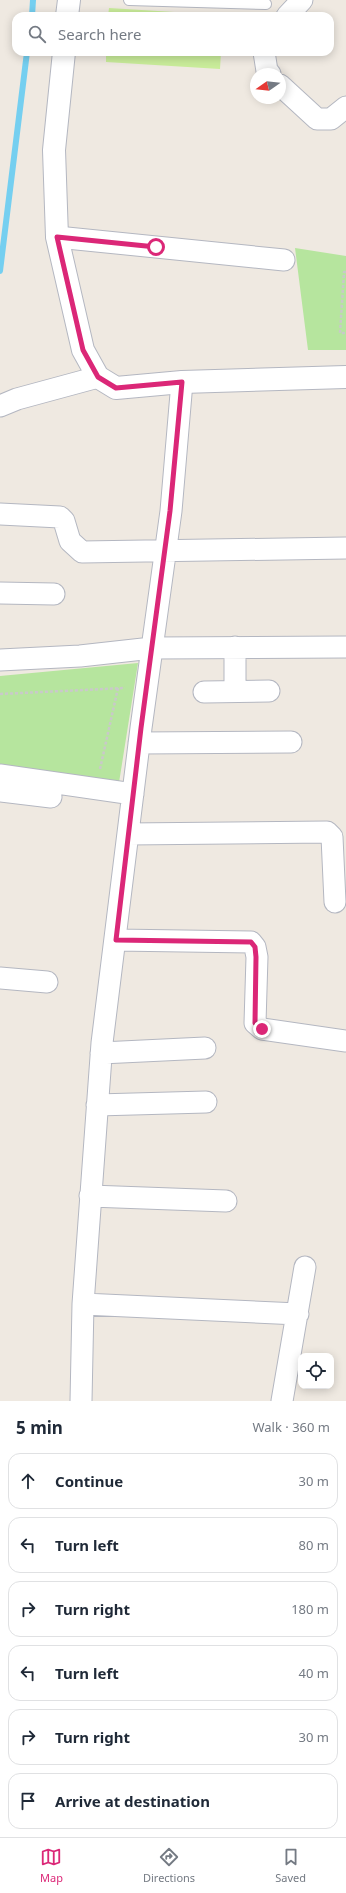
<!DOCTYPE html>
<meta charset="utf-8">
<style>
body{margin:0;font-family:"Noto Sans",sans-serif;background:#f6f6f7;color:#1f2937}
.controls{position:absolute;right:12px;bottom:12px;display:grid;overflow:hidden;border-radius:8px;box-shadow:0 2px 10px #0003}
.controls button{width:36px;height:36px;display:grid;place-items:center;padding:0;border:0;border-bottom:1px solid #e0e1e3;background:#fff;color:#1f2937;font:20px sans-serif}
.compass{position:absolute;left:250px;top:68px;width:36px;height:36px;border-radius:50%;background:#fff;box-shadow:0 2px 10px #0003;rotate:256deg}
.stop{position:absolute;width:12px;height:12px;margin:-9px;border:3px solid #db2777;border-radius:50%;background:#fff}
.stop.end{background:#db2777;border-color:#fff;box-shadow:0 1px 4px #0008}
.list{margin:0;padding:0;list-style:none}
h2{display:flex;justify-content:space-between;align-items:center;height:52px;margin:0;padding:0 16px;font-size:17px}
h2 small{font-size:13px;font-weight:400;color:#747a83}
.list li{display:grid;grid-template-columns:26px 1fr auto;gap:12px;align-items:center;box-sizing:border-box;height:56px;margin:0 8px 8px;padding:0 8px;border:1px solid #e0e1e3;border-radius:12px}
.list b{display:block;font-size:15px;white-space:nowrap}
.list em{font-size:13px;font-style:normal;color:#747a83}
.icon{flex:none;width:22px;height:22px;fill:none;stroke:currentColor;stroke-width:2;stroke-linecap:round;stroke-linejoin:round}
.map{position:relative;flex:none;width:346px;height:1401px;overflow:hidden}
.search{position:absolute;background:#fff;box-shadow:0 2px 10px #0003;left:12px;right:12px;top:12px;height:44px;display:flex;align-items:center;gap:10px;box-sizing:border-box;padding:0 14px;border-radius:12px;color:#747a83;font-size:15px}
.sheet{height:436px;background:#fff}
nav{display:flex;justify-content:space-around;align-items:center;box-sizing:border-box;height:56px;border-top:1px solid #e0e1e3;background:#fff;font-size:11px;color:#747a83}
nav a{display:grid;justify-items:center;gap:2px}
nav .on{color:#db2777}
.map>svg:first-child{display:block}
.green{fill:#b6e59e}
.pitch{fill:#c9ec9a}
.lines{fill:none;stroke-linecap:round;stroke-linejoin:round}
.stream{stroke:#75cff0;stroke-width:6}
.service-casing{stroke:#b4b7c1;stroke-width:12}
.minor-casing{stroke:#b4b7c1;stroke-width:23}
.tertiary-casing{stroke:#b4b7c1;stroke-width:24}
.path{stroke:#c9c9c9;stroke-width:2.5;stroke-dasharray:3 2;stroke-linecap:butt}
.service{stroke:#fff;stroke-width:10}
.minor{stroke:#fff;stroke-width:21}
.tertiary{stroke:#fff;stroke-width:22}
.route{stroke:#db2777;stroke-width:5}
</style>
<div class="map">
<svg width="346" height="1401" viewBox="0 0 346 1401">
<rect width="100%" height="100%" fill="#efe9e1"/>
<path class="green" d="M295 248 346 256V350H308Z
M138 663 118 789 0 769V676Z"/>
<path class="pitch" d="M109 8 223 15V16H108Z
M106 52H221L220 69 106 62Z"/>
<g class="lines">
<path class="stream" d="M32 16 33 0
M0 271 27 52"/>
<g class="service-casing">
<path id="service" d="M129 0 266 4"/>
</g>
<g class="minor-casing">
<path id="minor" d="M287 16 302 0
M264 52 267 71 270 74
M280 85 317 119H331L346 107
M57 237 284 260
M0 406 17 399 98 377
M0 514 60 517 64 521 70 541 82 552 346 548
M0 593 54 594
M0 660 80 656 152 648 346 647
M235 691V647
M204 692 269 691
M139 743 291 742
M0 775 133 794
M0 791 51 797
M128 834 327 832 332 837 335 902
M116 940 251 942 255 947 257 957 255 1023 262 1029 346 1041
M0 978 47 982
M101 1053 205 1048
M97 1105 206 1102
M90 1196 226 1201
M83 1304 298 1314
M81 1401 83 1304 102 1043 141 728 171 511 182 382
M282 1401 305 1267"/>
</g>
<g class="tertiary-casing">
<path id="tertiary" d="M67 16 69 0
M64 52 54 150 57 237 83 350 98 377 116 388 182 382 346 377"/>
</g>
<path class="path" d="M346 272H344L340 333H346
M0 694 125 688
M100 769 118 688"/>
<use href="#service" class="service"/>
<use href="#minor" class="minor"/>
<use href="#tertiary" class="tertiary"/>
</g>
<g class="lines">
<path class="route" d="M156 247 57 237 83 350 98 377 116 388 182 382 170 511 141 728 116 940 251 942 255 947 256 957 255 1023 262 1029"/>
</g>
</svg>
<div class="controls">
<button><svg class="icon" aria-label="locate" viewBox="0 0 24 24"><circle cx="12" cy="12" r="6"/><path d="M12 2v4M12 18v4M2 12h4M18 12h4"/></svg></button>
</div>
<svg class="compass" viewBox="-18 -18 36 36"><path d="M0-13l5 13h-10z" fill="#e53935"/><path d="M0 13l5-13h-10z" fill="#747a83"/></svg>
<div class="stop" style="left:156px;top:247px"></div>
<div class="stop end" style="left:262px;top:1029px"></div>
<div class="search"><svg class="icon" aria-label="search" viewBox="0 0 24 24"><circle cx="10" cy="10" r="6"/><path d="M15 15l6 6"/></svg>Search here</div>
</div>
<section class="sheet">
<h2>5 min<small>Walk · 360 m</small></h2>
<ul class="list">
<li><svg class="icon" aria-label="ahead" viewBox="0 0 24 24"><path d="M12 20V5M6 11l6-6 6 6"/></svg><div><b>Continue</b></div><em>30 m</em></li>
<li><svg class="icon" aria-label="left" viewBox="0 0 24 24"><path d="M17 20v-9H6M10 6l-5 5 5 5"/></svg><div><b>Turn left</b></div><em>80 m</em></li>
<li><svg class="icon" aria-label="right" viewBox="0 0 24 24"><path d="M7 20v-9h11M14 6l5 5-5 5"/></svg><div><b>Turn right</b></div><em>180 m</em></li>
<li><svg class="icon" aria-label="left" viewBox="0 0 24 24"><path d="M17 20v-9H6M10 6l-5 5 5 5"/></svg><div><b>Turn left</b></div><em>40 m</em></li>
<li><svg class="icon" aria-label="right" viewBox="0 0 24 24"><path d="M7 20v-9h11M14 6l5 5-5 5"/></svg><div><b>Turn right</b></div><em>30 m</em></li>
<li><svg class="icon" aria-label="arrive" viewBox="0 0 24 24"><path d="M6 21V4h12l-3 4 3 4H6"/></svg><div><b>Arrive at destination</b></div></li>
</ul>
</section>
<nav>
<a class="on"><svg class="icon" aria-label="map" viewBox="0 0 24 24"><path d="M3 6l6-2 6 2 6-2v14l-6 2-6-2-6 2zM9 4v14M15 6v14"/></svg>Map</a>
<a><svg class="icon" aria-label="directions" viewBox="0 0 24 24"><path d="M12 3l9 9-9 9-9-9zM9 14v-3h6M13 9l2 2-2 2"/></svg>Directions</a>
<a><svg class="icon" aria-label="saved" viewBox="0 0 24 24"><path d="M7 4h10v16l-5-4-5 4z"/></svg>Saved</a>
</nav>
